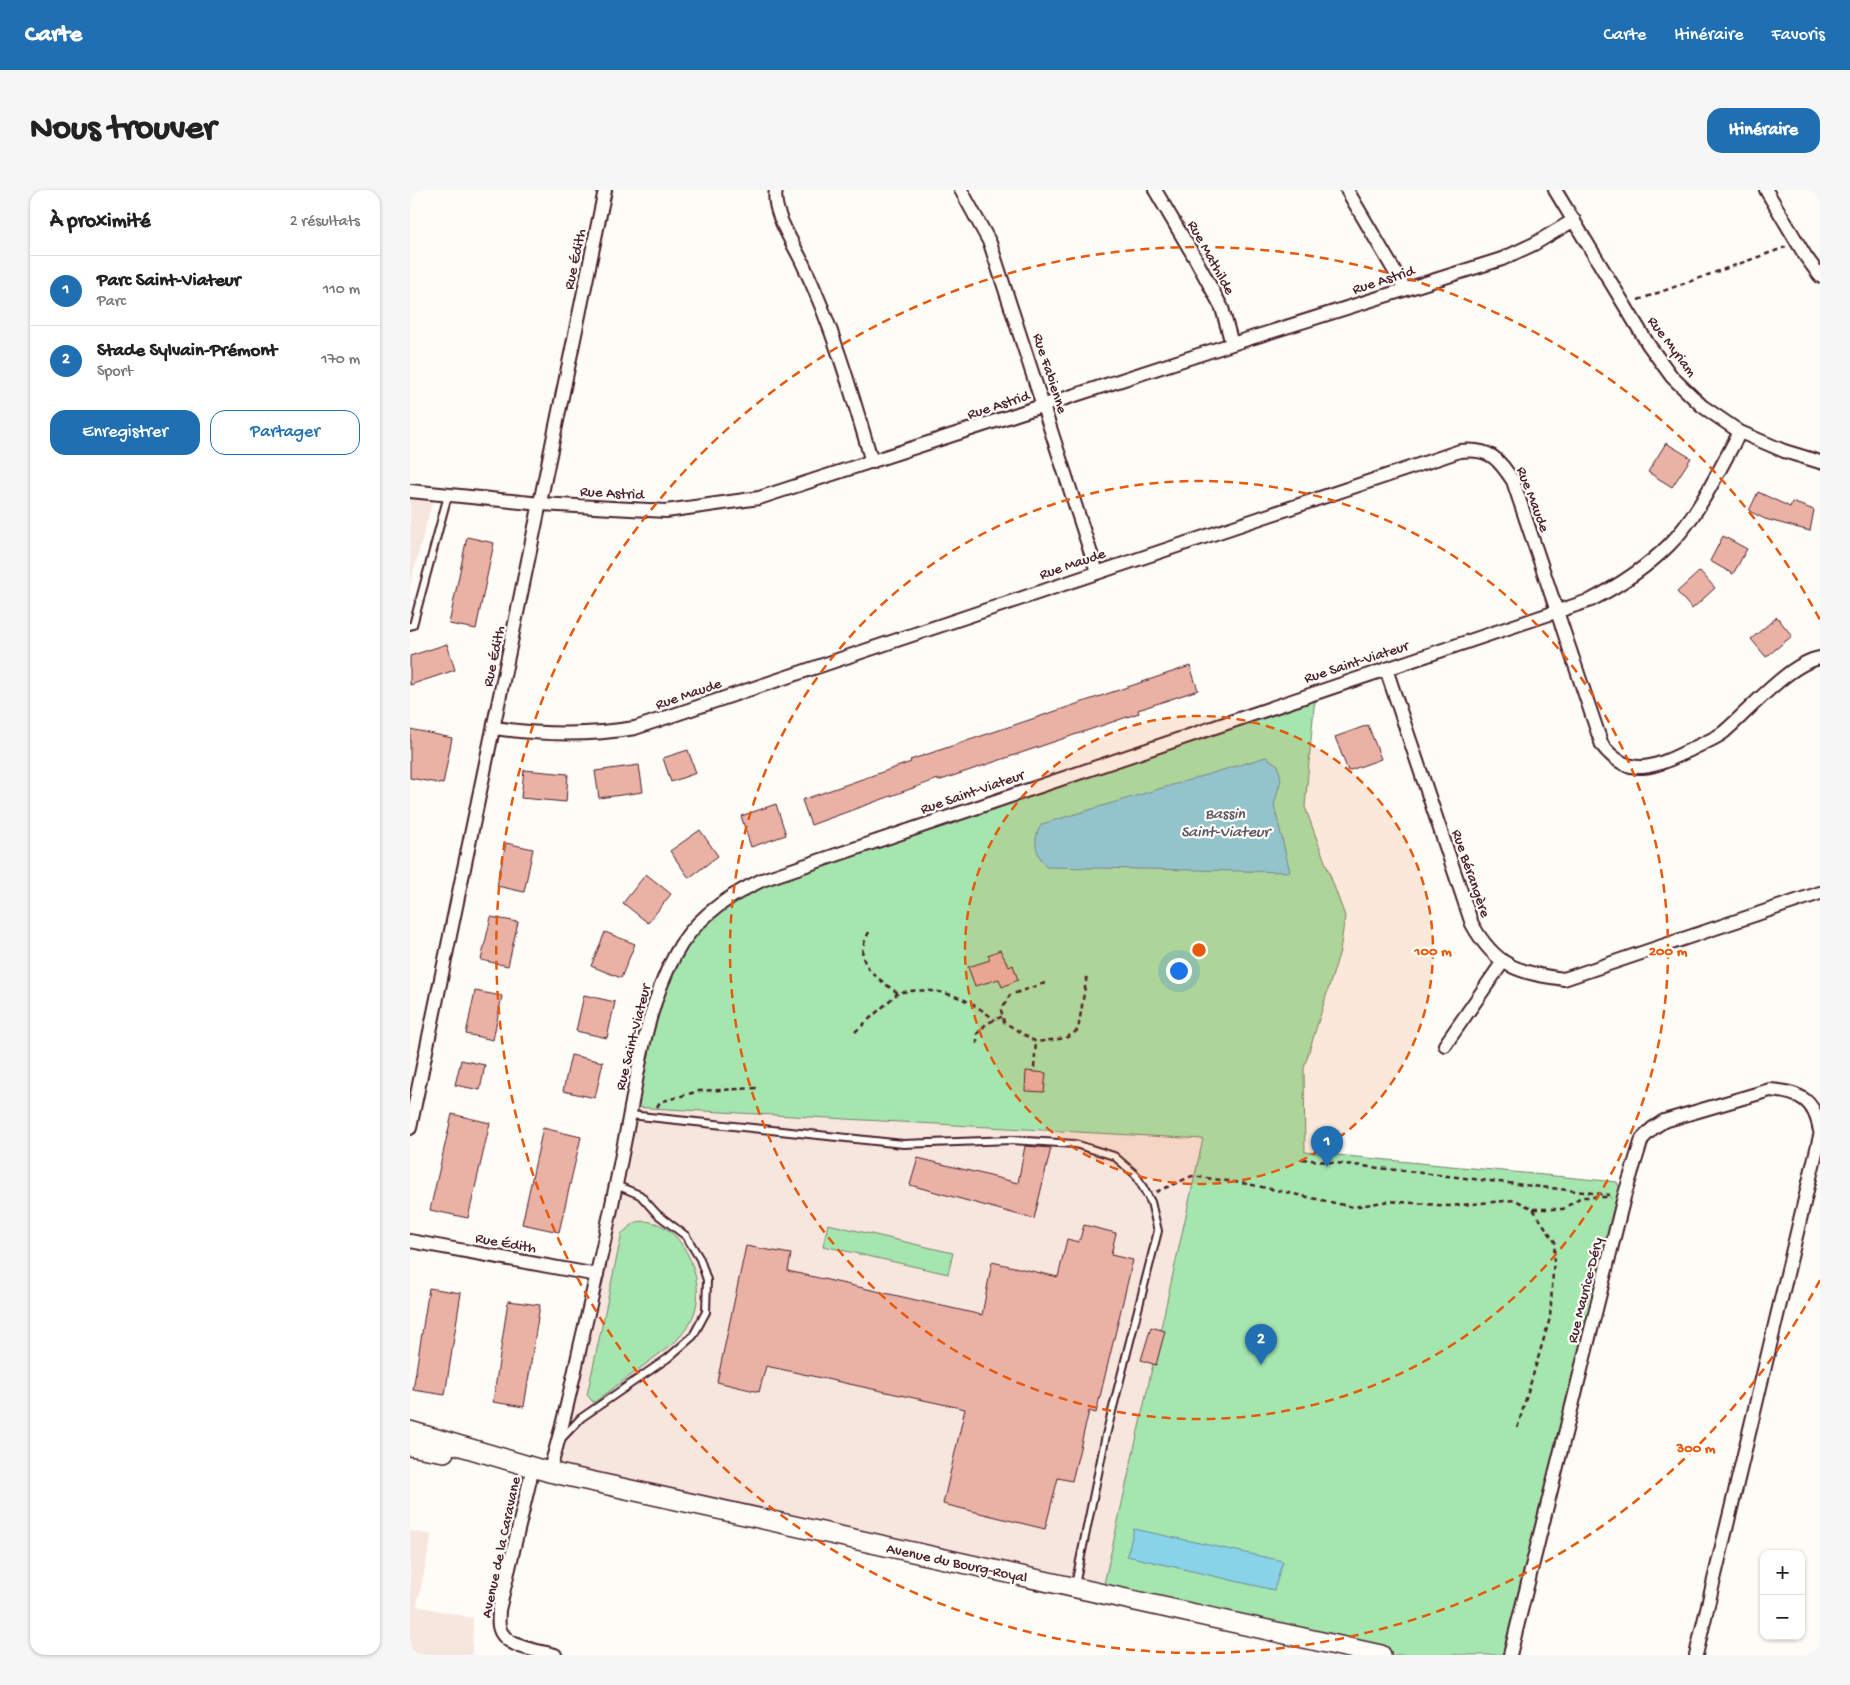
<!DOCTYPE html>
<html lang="fr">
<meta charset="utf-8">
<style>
body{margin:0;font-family:"Gochi Hand",sans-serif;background:#f6f6f6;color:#222}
.controls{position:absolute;right:15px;bottom:15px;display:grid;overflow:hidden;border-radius:10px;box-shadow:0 1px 4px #0004}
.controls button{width:45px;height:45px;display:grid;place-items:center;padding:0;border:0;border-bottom:1px solid #e0e0e0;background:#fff;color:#222;font:25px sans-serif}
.you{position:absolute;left:768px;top:780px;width:18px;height:18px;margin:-12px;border:4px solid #fff;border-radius:50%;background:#1a73e8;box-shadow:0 0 0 8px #1a73e833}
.badge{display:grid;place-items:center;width:32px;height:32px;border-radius:50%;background:#1f6fb2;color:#fff;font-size:16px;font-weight:700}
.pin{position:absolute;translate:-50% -41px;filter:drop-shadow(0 1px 2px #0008)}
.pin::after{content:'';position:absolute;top:26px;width:18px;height:15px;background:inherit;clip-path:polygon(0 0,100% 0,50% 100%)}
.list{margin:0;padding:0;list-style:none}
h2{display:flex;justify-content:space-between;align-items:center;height:65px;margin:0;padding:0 20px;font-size:21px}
h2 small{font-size:16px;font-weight:400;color:#767676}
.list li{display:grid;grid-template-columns:32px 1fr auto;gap:15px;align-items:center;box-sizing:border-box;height:70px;padding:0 20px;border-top:1px solid #e0e0e0}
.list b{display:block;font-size:19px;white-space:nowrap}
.list p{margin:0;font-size:16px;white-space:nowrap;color:#767676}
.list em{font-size:16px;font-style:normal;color:#767676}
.actions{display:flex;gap:10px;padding:15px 20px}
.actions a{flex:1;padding:11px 0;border:1px solid #1f6fb2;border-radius:15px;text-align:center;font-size:18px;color:#1f6fb2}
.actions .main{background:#1f6fb2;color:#fff}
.map{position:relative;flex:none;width:1410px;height:1465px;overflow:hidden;border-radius:15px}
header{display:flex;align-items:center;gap:30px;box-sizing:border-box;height:70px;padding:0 25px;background:#1f6fb2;color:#fff}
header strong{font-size:24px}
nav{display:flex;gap:28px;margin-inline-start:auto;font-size:18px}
.intro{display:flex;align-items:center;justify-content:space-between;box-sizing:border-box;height:120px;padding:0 30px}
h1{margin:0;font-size:35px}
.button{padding:12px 22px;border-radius:15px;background:#1f6fb2;color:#fff;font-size:18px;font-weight:700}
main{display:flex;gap:30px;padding:0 30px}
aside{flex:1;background:#fff;border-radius:15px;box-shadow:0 1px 4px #0004}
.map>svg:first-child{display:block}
.built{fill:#f7e6de}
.green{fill:#a5e5ae;stroke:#78826c}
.water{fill:#88d3e8;stroke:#6f8b9c}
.building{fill:#eab1a5;stroke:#4a1f2b}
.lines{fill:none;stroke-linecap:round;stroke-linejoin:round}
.service-casing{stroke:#4a1f2b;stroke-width:10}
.minor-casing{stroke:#4a1f2b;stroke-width:16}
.secondary-casing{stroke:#4a1f2b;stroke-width:22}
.path{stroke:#4a1f2b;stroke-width:2.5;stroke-dasharray:5 4;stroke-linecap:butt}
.service{stroke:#fdfcf7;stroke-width:6}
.minor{stroke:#fdfcf7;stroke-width:12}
.secondary{stroke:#fdfcf7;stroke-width:19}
.ring{fill:none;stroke:#e8590c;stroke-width:2.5;stroke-dasharray:9 6}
.labels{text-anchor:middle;stroke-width:4.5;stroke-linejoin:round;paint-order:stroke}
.street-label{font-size:15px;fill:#4a1f2b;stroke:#fdfcf7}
.water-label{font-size:16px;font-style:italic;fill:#5d5564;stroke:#fdfcf7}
.centre{fill:#e8590c;stroke:#fdfcf7;stroke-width:2.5}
.ring-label{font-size:15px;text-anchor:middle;font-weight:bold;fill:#e8590c;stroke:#fdfcf7;stroke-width:4.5;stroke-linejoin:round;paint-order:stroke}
</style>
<header>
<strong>Carte</strong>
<nav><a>Carte</a><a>Itinéraire</a><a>Favoris</a></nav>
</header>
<div class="intro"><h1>Nous trouver</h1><a class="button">Itinéraire</a></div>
<main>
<aside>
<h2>À proximité<small>2 résultats</small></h2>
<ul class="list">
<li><span class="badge">1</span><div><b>Parc Saint-Viateur</b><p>Parc</p></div><em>110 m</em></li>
<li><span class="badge">2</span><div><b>Stade Sylvain-Prémont</b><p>Sport</p></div><em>170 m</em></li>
</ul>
<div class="actions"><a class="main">Enregistrer</a><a>Partager</a></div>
</aside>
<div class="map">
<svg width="1410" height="1465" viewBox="0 0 1410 1465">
<rect width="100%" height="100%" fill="#fdfcf7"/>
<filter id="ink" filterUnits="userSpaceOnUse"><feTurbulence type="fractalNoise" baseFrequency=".02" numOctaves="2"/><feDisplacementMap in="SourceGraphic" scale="10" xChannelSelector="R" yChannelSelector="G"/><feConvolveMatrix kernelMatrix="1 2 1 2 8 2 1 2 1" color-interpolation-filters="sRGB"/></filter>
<g filter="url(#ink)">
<path class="built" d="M0,301L25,302L0,395Z
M222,917L794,949L692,1403L139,1282Z
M0,1341L22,1345L7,1416L63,1428L62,1465H0Z"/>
<path class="green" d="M908,501L904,517L895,617L935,726L930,761L894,878L895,962L1207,992L1214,1007L1100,1465H971L692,1403L793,949L222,917L238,839L265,763L319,707Z
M226,1032C268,1024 294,1084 286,1117C283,1131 274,1143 264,1153L185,1212L182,1211L177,1205L212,1043Z
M418,1034L543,1063L538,1084L413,1056Z"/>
<path class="water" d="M856,567L868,575L871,589L864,615L880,682L636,677C626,663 621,650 632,634Z
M724,1339L873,1371L864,1400L717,1366Z"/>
<path class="building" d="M1256,253L1281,268L1262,297L1238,282Z
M1348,302L1380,317L1382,312L1404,320L1400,341L1355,329L1339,321Z
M1313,346L1337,359L1323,384L1300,371Z
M57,347L84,353L66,439L39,434Z
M1290,381L1305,398L1282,419L1267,402Z
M1367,427L1382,446L1356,467L1341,449Z
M37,454L45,480L0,495V466Z
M780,476L788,500L728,520L729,523L528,591V589L401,635L392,610L501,572L500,570Z
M958,535L971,569L938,581L925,547Z
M0,539L42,548L33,594L0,588Z
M278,560L286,583L261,592L253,568Z
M229,575L233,602L189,608L185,581Z
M114,580L158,584L156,612L111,608Z
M366,614L376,645L341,657L331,626Z
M290,640L308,666L279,688L260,661Z
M96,653L123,659L114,702L87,696Z
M236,684L261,704L238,733L213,713Z
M81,727L108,732L98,776L71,770Z
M195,742L225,754L211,788L181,776Z
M590,760L599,777L603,775L608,790L592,797L589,789L565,796L558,777L580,770L578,765Z
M65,801L92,806L83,850L56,844Z
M174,805L205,812L197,848L166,841Z
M161,865L193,872L185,908L153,901Z
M51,870L75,875L70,900L45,895Z
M616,881L636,883L634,902L615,901Z
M42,924L80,933L58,1028L20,1020Z
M133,938L171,947L149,1042L112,1034Z
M615,956L641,958L624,1029L500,995L508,968L608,993Z
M674,1035L706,1043L701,1065L723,1070L686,1223L679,1221L662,1291L648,1288L635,1339L533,1314L555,1219L356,1176L349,1202L307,1192L336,1056L381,1064L378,1081L572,1125L582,1072L648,1087L657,1049L669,1052Z
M19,1098L51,1103L35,1205L3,1200Z
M98,1111L130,1115L114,1217L83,1212Z
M741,1137L755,1141L746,1175L731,1170Z"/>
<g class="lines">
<defs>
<path id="service" d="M0,436L3,435L38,305
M220,925L493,954L601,950L665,954L704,966L726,985L741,1012L748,1041L696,1245L665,1395
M151,1249L171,1228L258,1168L283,1146L296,1122L297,1090L290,1069L276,1046L247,1024L230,1005L206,995"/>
<path id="minor" d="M366,0C361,21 384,54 393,74C423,137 442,204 462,272
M551,0L580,53L687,382
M745,0L785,68L812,118L822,154
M937,0L995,99
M1145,0L1238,154L1262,187L1292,216L1330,242L1374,261L1410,272
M1356,0L1396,67L1410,86
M0,301L131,314L256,321L349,308L822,154L1092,69L1124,54L1164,30
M976,479L1062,734C1085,776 1108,783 1154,789L1410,703
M85,538C133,545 177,546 225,538L1050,261C1080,258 1088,268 1103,291L1192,555C1219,590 1245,577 1280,560C1290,554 1304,550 1314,542C1339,521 1379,473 1410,468
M1035,855L1092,773
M0,938L195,0
M0,1051L187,1085
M123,1277L89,1420C89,1425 88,1431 89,1436C93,1458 127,1460 145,1465
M139,1282C152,1241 161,1199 170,1157C186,1090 201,1022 214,954C227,891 234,822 265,765C283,730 318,706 352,690L1181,410C1210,395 1236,378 1259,355C1290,324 1309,279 1330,242
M1100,1465L1214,1007L1232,949L1243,938L1254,931L1360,900C1390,902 1405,910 1410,941
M1286,1465L1410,946"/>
<path id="secondary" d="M0,1241L139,1282L971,1465
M0,1256L34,1262"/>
</defs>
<use href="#service" class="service-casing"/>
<use href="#minor" class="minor-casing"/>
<use href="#secondary" class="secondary-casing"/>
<path class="path" d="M1228,110L1376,57
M459,742C457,746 454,752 453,757C448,777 474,793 488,803C526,795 556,806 585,830
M635,793L600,805L591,820L594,832L626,852L656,848L668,840L677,785
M445,842L488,803
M567,854V844L576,834L593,826
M624,878L626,852
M247,917L250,912L289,901L348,898
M892,969L1200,1005
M746,1002L782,986L838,994L943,1017L979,1011L1040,1016L1105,1010L1123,1019L1145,1052L1140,1128L1107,1239
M1123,1019H1153L1171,1007H1201"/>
<use href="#service" class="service"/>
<use href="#minor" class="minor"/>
<use href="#secondary" class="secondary"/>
</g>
</g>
<circle cx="789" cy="760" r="234" fill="#e8590c" fill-opacity=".12"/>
<g class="ring">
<circle cx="789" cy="760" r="234"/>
<circle cx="789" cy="760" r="469"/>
<path d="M1410 1090A703 703 0 1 1 1410 430"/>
</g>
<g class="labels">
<g class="street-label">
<text transform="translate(802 67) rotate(61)" y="5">Rue Mathilde</text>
<text transform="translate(164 69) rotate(-78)" y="5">Rue Édith</text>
<text transform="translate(973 89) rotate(-18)" y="5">Rue Astrid</text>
<text transform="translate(1263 156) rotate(53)" y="5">Rue Myriam</text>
<text transform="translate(641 183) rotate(72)" y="5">Rue Fabienne</text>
<text transform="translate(588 214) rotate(-18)" y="5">Rue Astrid</text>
<text transform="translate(202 302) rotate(3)" y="5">Rue Astrid</text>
<text transform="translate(1124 309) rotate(69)" y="5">Rue Maude</text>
<text transform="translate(662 373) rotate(-19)" y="5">Rue Maude</text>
<text transform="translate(83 466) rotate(-78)" y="5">Rue Édith</text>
<text transform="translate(946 471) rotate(-18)" y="5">Rue Saint-Viateur</text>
<text transform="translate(278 503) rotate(-19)" y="5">Rue Maude</text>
<text transform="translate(562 601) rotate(-19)" y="5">Rue Saint-Viateur</text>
<text transform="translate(1062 683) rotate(71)" y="5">Rue Bérangère</text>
<text transform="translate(222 847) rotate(-76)" y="5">Rue Saint-Viateur</text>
<text transform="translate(96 1052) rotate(10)" y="5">Rue Édith</text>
<text transform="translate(1174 1100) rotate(-76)" y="5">Rue Maurice-Déry</text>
<text transform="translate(90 1357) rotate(-78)" y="5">Avenue de la Caravane</text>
<text transform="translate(547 1372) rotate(12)" y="5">Avenue du Bourg-Royal</text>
</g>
<g class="water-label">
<text x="815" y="628">Bassin<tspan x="815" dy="18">Saint-Viateur</tspan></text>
</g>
</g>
<circle cx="789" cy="760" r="8" class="centre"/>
<g class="ring-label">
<text x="1023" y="765">100 m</text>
<text x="1258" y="765">200 m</text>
<text x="1286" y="1262">300 m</text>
</g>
</svg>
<div class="controls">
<button>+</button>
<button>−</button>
</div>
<div class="you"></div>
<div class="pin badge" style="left:917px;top:977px">1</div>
<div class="pin badge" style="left:851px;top:1175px">2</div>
</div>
</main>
